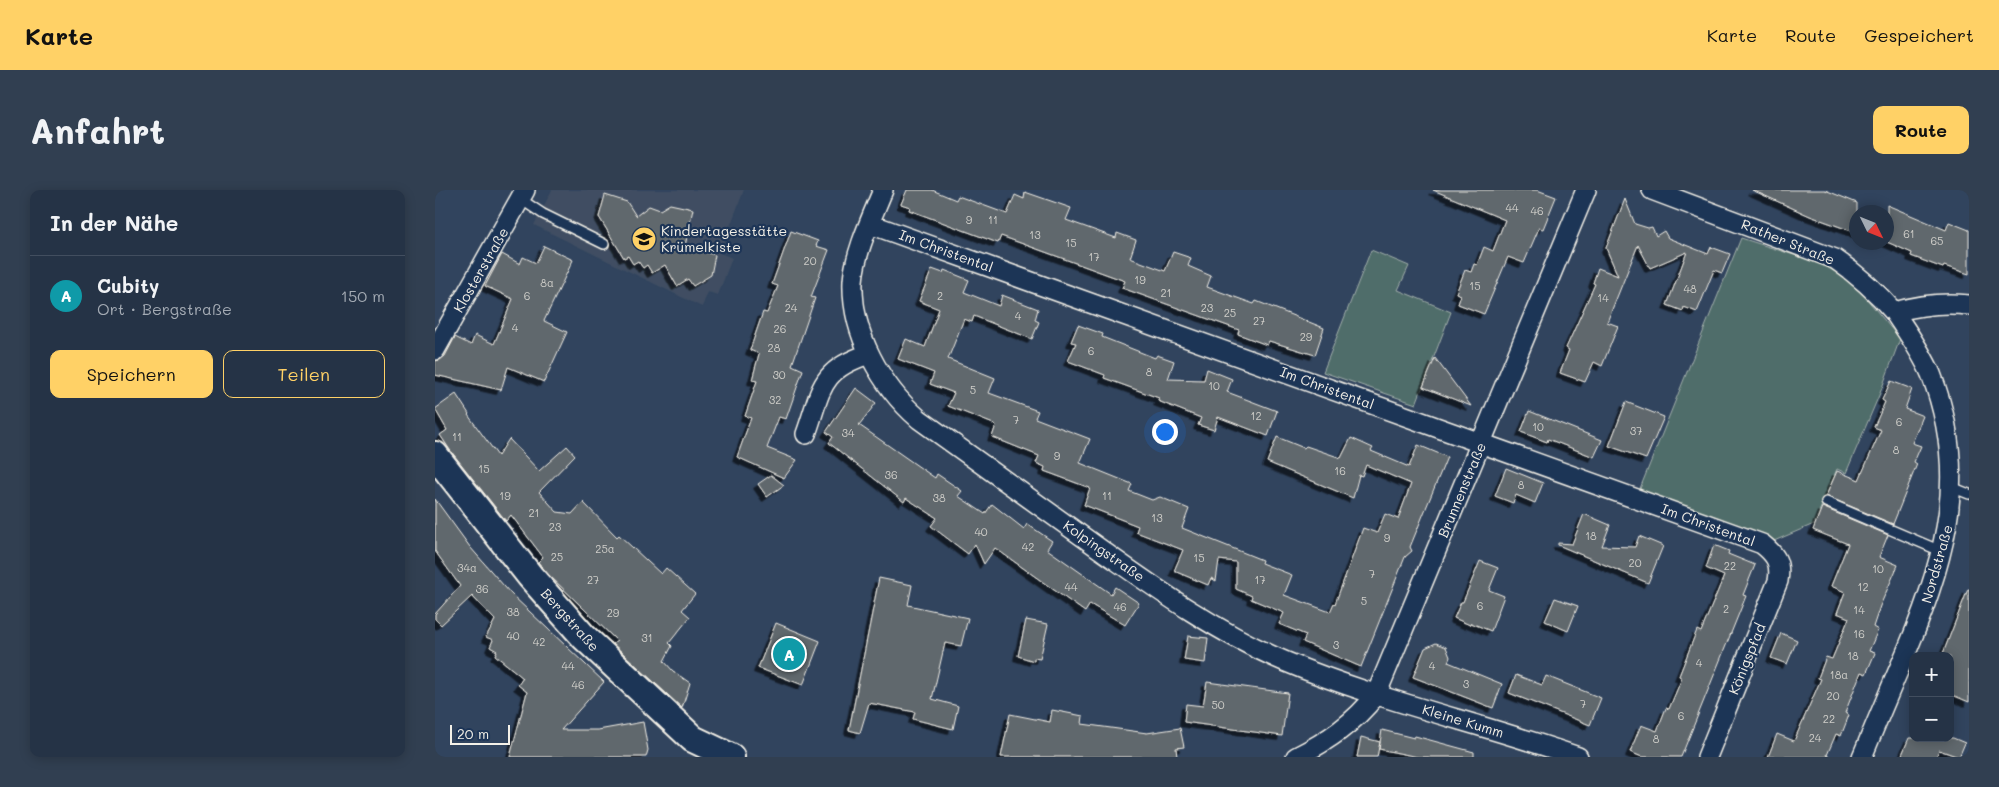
<!DOCTYPE html>
<html lang="de">
<meta charset="utf-8">
<style>
body{margin:0;font-family:Mali,sans-serif;background:#313f51;color:#f1f3f6}
.controls{position:absolute;right:15px;bottom:15px;display:grid;overflow:hidden;border-radius:10px;box-shadow:0 2px 12px #0003}
.controls button{width:45px;height:45px;display:grid;place-items:center;padding:0;border:0;border-bottom:1px solid #424e5f;background:#253346;color:#f1f3f6;font:25px sans-serif}
.compass{position:absolute;left:1414px;top:15px;width:45px;height:45px;border-radius:50%;background:#253346;box-shadow:0 2px 12px #0003;rotate:133deg}
.scale{position:absolute;left:15px;bottom:12px;width:60px;box-sizing:border-box;padding-left:5px;border:2px solid #f4f1e8;border-top:0;font-size:14px;line-height:18px;white-space:nowrap;color:#f4f1e8;-webkit-text-stroke:4px #1d3557;paint-order:stroke}
.you{position:absolute;left:729px;top:241px;width:18px;height:18px;margin:-12px;border:4px solid #fff;border-radius:50%;background:#1a73e8;box-shadow:0 0 0 8px #1a73e833}
.badge{display:grid;place-items:center;width:32px;height:32px;border-radius:50%;background:#ffd166;color:#fff;font-size:16px;font-weight:700}
.pin{position:absolute;translate:-50% -50%;border:2px solid #fff;box-shadow:0 1px 5px #0006}
.list{margin:0;padding:0;list-style:none}
h2{display:flex;justify-content:space-between;align-items:center;height:65px;margin:0;padding:0 20px;font-size:21px}
h2 small{font-size:16px;font-weight:400;color:#a3aab3}
.list li{display:grid;grid-template-columns:32px 1fr auto;gap:15px;align-items:center;box-sizing:border-box;height:80px;padding:0 20px;border-top:1px solid #424e5f}
.list b{display:block;font-size:19px;white-space:nowrap}
.list p{margin:0;font-size:16px;white-space:nowrap;color:#a3aab3}
.list em{font-size:16px;font-style:normal;color:#a3aab3}
.actions{display:flex;gap:10px;padding:15px 20px}
.actions a{flex:1;padding:11px 0;border:1px solid #ffd166;border-radius:10px;text-align:center;font-size:18px;color:#ffd166}
.actions .main{background:#ffd166;color:#111}
.map{position:relative;flex:none;width:1534px;height:567px;overflow:hidden;border-radius:10px}
header{display:flex;align-items:center;gap:30px;box-sizing:border-box;height:70px;padding:0 25px;background:#ffd166;color:#111}
header strong{font-size:24px}
nav{display:flex;gap:28px;margin-inline-start:auto;font-size:18px}
.intro{display:flex;align-items:center;justify-content:space-between;box-sizing:border-box;height:120px;padding:0 30px}
h1{margin:0;font-size:35px}
.button{padding:12px 22px;border-radius:10px;background:#ffd166;color:#111;font-size:18px;font-weight:700}
main{display:flex;gap:30px;padding:0 30px}
aside{flex:1;background:#253346;border-radius:10px;box-shadow:0 2px 12px #0003}
.map>svg:first-child{display:block}
.built{fill:#3f4e62}
.green{fill:#506d6b;stroke:#a2afaa}
.building{fill:#61676d;stroke:#f4f1e8;filter:url(#shadow)}
.lines{fill:none;stroke-linecap:round;stroke-linejoin:round}
.lane-casing{stroke:#f4f1e8;stroke-width:12}
.street-casing{stroke:#f4f1e8;stroke-width:22}
.secondary-casing{stroke:#f4f1e8;stroke-width:30}
.lane{stroke:#1d3557;stroke-width:9}
.street{stroke:#1d3557;stroke-width:19}
.secondary{stroke:#1d3557;stroke-width:26}
.labels{text-anchor:middle;stroke-width:4.5;stroke-linejoin:round;paint-order:stroke}
.number-label{font-size:11px;fill:#cfcec9}
.poi-label{font-size:14px;fill:#f4f1e8;stroke:#1d3557;text-anchor:start}
.street-label{font-size:14px;fill:#f4f1e8;stroke:#1d3557}
</style>
<header>
<strong>Karte</strong>
<nav><a>Karte</a><a>Route</a><a>Gespeichert</a></nav>
</header>
<div class="intro"><h1>Anfahrt</h1><a class="button">Route</a></div>
<main>
<aside>
<h2>In der Nähe<small></small></h2>
<ul class="list">
<li><span class="badge" style="background:#0f9aa8">A</span><div><b>Cubity</b><p>Ort · Bergstraße</p></div><em>150 m</em></li>
</ul>
<div class="actions"><a class="main">Speichern</a><a>Teilen</a></div>
</aside>
<div class="map">
<svg width="1534" height="567" viewBox="0 0 1534 567">
<defs>
<filter id="shadow"><feDropShadow dx="-4.5" dy="4.5" stdDeviation="0" flood-color="#0009"/></filter>
</defs>
<rect width="100%" height="100%" fill="#31445e"/>
<filter id="ink" filterUnits="userSpaceOnUse"><feTurbulence type="fractalNoise" baseFrequency=".02" numOctaves="2"/><feDisplacementMap in="SourceGraphic" scale="10" xChannelSelector="R" yChannelSelector="G"/><feConvolveMatrix kernelMatrix="1 2 1 2 8 2 1 2 1" color-interpolation-filters="sRGB"/></filter>
<g filter="url(#ink)">
<path class="built" d="M117,0H309L285,63L297,68L283,105L273,102L267,117L99,35Z"/>
<path class="green" d="M1306,48L1384,73L1416,90L1465,149L1445,203L1411,283L1402,279L1379,334L1339,351L1204,301Z
M936,60L974,76L963,100L1016,122L981,214L888,182Z"/>
<path class="building" d="M472,0H497L521,10L523,6L572,24L580,5L589,9L590,2L636,18L631,30L681,48L682,43L701,50L695,68L730,81L738,62L756,68L753,76L776,86L772,97L819,114L821,111L889,138L880,165L834,151L832,155L803,144L804,140L687,98L690,91L602,59L566,46L563,53L474,20L475,17L466,14Z
M998,0H1102L1121,7L1108,39L1104,38L1089,73L1073,67L1049,124L1023,114L1026,105L1021,103L1030,80L1036,82L1039,74L1042,75L1049,57L1058,61L1070,30Z
M1317,0H1390L1422,13V43L1375,26Z
M170,5L192,12L201,26L214,16L225,20L235,14L258,19L250,56L280,65L276,85L258,96L253,89L242,96L230,75L217,83L212,75L208,78L203,71L198,74L193,66L189,68L164,27Z
M1190,9L1200,34L1213,38L1217,37L1221,46L1229,41L1233,48L1273,64L1276,57L1295,64L1287,83L1279,80L1262,122L1249,117L1248,121L1232,115L1252,62L1215,78L1203,55L1172,132L1183,136L1167,176L1159,172L1150,192L1125,183L1134,160L1131,158L1160,94L1158,93L1163,78L1183,86L1171,58Z
M1452,15L1511,40L1514,32L1534,40V84L1509,76L1508,78L1476,66L1477,63L1452,52Z
M356,41L383,51L381,56L394,60L376,107L380,108L357,175L368,180L351,229L344,227L332,258L362,270L349,288L302,267L316,228L310,226L322,191L317,190L324,164L315,160L328,122L332,123L343,96L337,94Z
M109,56L138,70L109,131L132,142L109,192L73,177L66,200L0,185V171L5,170L10,166L20,147L36,155L40,145L59,154L78,109L50,96L67,64L85,74L88,67L101,73Z
M497,79L508,83L509,80L534,90L529,102L564,116L567,105L603,119L600,130L604,132L597,149L539,126L537,132L529,129L513,169L560,188L554,203L603,221L600,228L655,249L645,273L697,294L694,301L717,310L725,307L754,319L747,338L827,370L826,373L857,385L849,405L895,422L899,413L900,414L928,338L942,343L950,324L963,329L976,294L931,275L927,286L924,285L918,308L832,272L842,247L869,258L871,256L906,268L916,248L938,258L936,261L974,277L983,255L1012,267L975,357L977,361L970,367L926,477L868,452L871,445L844,434L849,423L816,409L817,406L801,399V372L784,370L781,391L776,388L773,395L739,381L748,360L701,342L703,336L649,315L655,298L609,281L610,277L601,273L604,266L557,247L561,235L513,216L519,203L495,194L499,183L463,169L471,149L490,157L504,119L484,111Z
M643,135L668,144L667,147L720,168L722,165L739,171L733,189L769,190L772,179L797,189L792,202L842,221L833,246L783,227L779,240L763,235L766,228L723,211L724,208L669,188L670,185L633,171L641,153L636,152Z
M1000,168L1036,216L988,197Z
M1456,191L1477,199L1470,219L1488,226L1477,253L1486,256L1479,272L1482,274L1458,334L1391,306L1402,281L1424,290L1446,240L1439,237L1450,212L1447,210Z
M421,198L441,213L424,235L500,288L502,284L527,301L523,306L550,324L557,314L589,339L592,334L617,351L612,359L676,404L680,397L704,413L690,435L655,414L650,422L560,358L549,374L540,354L533,364L496,336L502,328L471,308L469,312L394,253L398,247L391,242Z
M21,204L34,224L33,225L63,266L74,249L104,281L132,256L140,265L104,302L122,322L137,324L148,312L182,347L184,345L226,384L231,378L260,404L247,420L255,427L234,453L237,456L229,471L238,481L255,493L247,518L178,454L182,451L114,385L103,372L108,367L76,325L71,331L15,260L5,245L12,240L0,219Z
M1191,212L1229,227L1211,269L1174,256Z
M1094,221L1167,250L1159,267L1113,249L1112,252L1086,242Z
M1071,278L1108,293L1100,313L1081,305L1078,313L1060,306Z
M336,285L349,295L332,307L323,294Z
M0,309L35,357L76,404L169,492L126,540H163L208,532L213,560L211,567H75L92,502L83,495L88,488L60,465L62,461L55,457L58,450L51,447L60,430L37,406L6,435L0,429V424L25,396L0,361Z
M1387,317L1453,345L1444,367L1463,375L1445,416L1438,437L1443,440L1434,461L1440,463L1431,484L1426,482L1410,523L1414,525L1406,546L1401,544L1392,565L1396,567H1333L1342,544L1359,551L1386,489L1383,488L1391,467L1397,469L1414,428L1402,423L1410,402L1396,396L1413,354L1378,340Z
M1149,324L1175,335L1167,356L1200,357L1204,346L1228,356L1213,393L1123,355V353L1137,354Z
M1279,355L1294,361L1293,364L1320,375L1308,405L1311,406L1246,567H1207L1195,562L1206,535L1222,541L1231,518L1234,519L1247,488L1244,486L1262,440L1266,442L1289,386L1271,378Z
M1045,371L1063,378L1054,400L1069,406L1056,441L1036,433L1035,435L1019,428L1026,412H1028Z
M444,388L477,395L473,415L533,428L526,456L510,453L497,509L523,516L518,539L478,529L480,522L434,513L425,543L414,540Z
M1533,399H1534V512L1515,504V466H1507Z
M1120,408L1143,416L1133,441L1110,431Z
M591,430L613,434L605,469L599,468V471L583,466Z
M341,433L385,451L368,495L323,478Z
M1346,443L1362,450L1352,474L1336,468Z
M753,446L773,448L770,473L749,470Z
M1001,453L1011,457L1015,467L1013,472L1067,494L1058,518L978,487L990,458Z
M1081,485L1107,495L1111,486L1166,508L1155,535L1074,503Z
M772,492L853,503L847,546L749,532L751,514L768,516Z
M617,520L648,526L647,534L712,543L745,538L749,557L741,558L742,567H566L575,524L615,532Z
M947,540L979,548L980,546L1039,562V567H983L944,559Z
M926,547L945,552L942,567H922Z
M1474,548H1518L1530,553L1524,567L1504,560L1501,567H1466Z"/>
<g class="lines">
<defs>
<path id="lane" d="M84,8L108,24L169,54
M1519,298L1534,304
M1391,312L1508,362"/>
<path id="street" d="M448,0C437,27 420,62 418,91C416,143 446,196 484,229C544,272 605,316 665,359C723,400 783,443 849,471C944,511 1046,533 1143,567
M1217,0L1400,69C1423,85 1441,101 1459,122C1484,115 1507,112 1534,115
M435,34L1327,354C1341,365 1346,373 1343,391L1272,567
M0,160L90,0
M371,244C387,199 384,180 434,164
M861,567C893,551 919,533 941,505L1151,0
M1427,567C1442,531 1457,495 1473,458C1512,365 1534,282 1496,184C1486,161 1472,142 1459,122"/>
<path id="secondary" d="M0,265L95,386L149,447L258,549L296,567"/>
</defs>
<use href="#lane" class="lane-casing"/>
<use href="#street" class="street-casing"/>
<use href="#secondary" class="secondary-casing"/>
<use href="#lane" class="lane"/>
<use href="#street" class="street"/>
<use href="#secondary" class="secondary"/>
</g>
</g>
<defs>
<symbol id="school-disc" viewBox="-11 -11 22 22"><circle r="9.5" fill="#ffd166" stroke="#1d3557"/><path d="M0-5L7-2L0 1L-7-2ZM-4 1L0 2.5L4 1V4Q0 6-4 4Z" fill="#111"/></symbol>
</defs>
<g fill-rule="evenodd">
<use href="#school-disc" x="195" y="35" width="28" height="28"/>
</g>
<g class="labels">
<g class="number-label">
<text x="1077" y="22">44</text>
<text x="1102" y="25">46</text>
<text x="534" y="34">9</text>
<text x="558" y="34">11</text>
<text x="1474" y="48">61</text>
<text x="600" y="49">13</text>
<text x="1502" y="55">65</text>
<text x="636" y="57">15</text>
<text x="659" y="71">17</text>
<text x="375" y="75">20</text>
<text x="705" y="94">19</text>
<text x="112" y="97">8a</text>
<text x="1040" y="100">15</text>
<text x="1255" y="103">48</text>
<text x="731" y="107">21</text>
<text x="92" y="110">6</text>
<text x="505" y="110">2</text>
<text x="1168" y="112">14</text>
<text x="356" y="122">24</text>
<text x="772" y="122">23</text>
<text x="795" y="127">25</text>
<text x="583" y="130">4</text>
<text x="824" y="135">27</text>
<text x="80" y="142">4</text>
<text x="345" y="143">26</text>
<text x="871" y="151">29</text>
<text x="339" y="162">28</text>
<text x="656" y="165">6</text>
<text x="714" y="186">8</text>
<text x="344" y="189">30</text>
<text x="779" y="200">10</text>
<text x="538" y="204">5</text>
<text x="340" y="214">32</text>
<text x="821" y="230">12</text>
<text x="581" y="234">7</text>
<text x="1464" y="236">6</text>
<text x="1103" y="241">10</text>
<text x="1201" y="245">37</text>
<text x="413" y="247">34</text>
<text x="22" y="251">11</text>
<text x="1461" y="264">8</text>
<text x="622" y="270">9</text>
<text x="49" y="283">15</text>
<text x="905" y="285">16</text>
<text x="456" y="289">36</text>
<text x="1086" y="299">8</text>
<text x="70" y="310">19</text>
<text x="672" y="310">11</text>
<text x="504" y="312">38</text>
<text x="99" y="327">21</text>
<text x="722" y="332">13</text>
<text x="120" y="341">23</text>
<text x="546" y="346">40</text>
<text x="1156" y="350">18</text>
<text x="952" y="352">9</text>
<text x="593" y="361">42</text>
<text x="170" y="363">25a</text>
<text x="122" y="371">25</text>
<text x="764" y="372">15</text>
<text x="1200" y="377">20</text>
<text x="1295" y="380">22</text>
<text x="32" y="382">34a</text>
<text x="1443" y="383">10</text>
<text x="937" y="388">7</text>
<text x="158" y="394">27</text>
<text x="825" y="394">17</text>
<text x="636" y="401">44</text>
<text x="1428" y="401">12</text>
<text x="47" y="403">36</text>
<text x="929" y="415">5</text>
<text x="1045" y="420">6</text>
<text x="685" y="421">46</text>
<text x="1291" y="423">2</text>
<text x="1424" y="424">14</text>
<text x="78" y="426">38</text>
<text x="178" y="427">29</text>
<text x="1424" y="448">16</text>
<text x="78" y="450">40</text>
<text x="212" y="452">31</text>
<text x="104" y="456">42</text>
<text x="901" y="459">3</text>
<text x="1418" y="470">18</text>
<text x="1264" y="477">4</text>
<text x="133" y="480">44</text>
<text x="997" y="480">4</text>
<text x="1404" y="489">18a</text>
<text x="1031" y="498">3</text>
<text x="143" y="499">46</text>
<text x="1398" y="510">20</text>
<text x="1148" y="518">7</text>
<text x="783" y="519">50</text>
<text x="1246" y="530">6</text>
<text x="1394" y="533">22</text>
<text x="1380" y="552">24</text>
<text x="1221" y="553">8</text>
</g>
<g class="poi-label">
<text x="226" y="46">Kindertagesstätte<tspan x="226" dy="16">Krümelkiste</tspan></text>
</g>
<g class="street-label">
<text transform="translate(1353 52) rotate(22)" y="5">Rather Straße</text>
<text transform="translate(511 61) rotate(20)" y="5">Im Christental</text>
<text transform="translate(46 80) rotate(-60)" y="5">Klosterstraße</text>
<text transform="translate(892 198) rotate(20)" y="5">Im Christental</text>
<text transform="translate(1027 300) rotate(-67)" y="5">Brunnenstraße</text>
<text transform="translate(1273 335) rotate(20)" y="5">Im Christental</text>
<text transform="translate(669 361) rotate(35)" y="5">Kolpingstraße</text>
<text transform="translate(1502 374) rotate(-74)" y="5">Nordstraße</text>
<text transform="translate(135 430) rotate(48)" y="5">Bergstraße</text>
<text transform="translate(1312 469) rotate(-68)" y="5">Königspfad</text>
<text transform="translate(1028 531) rotate(17)" y="5">Kleine Kumm</text>
</g>
</g>
</svg>
<div class="controls">
<button>+</button>
<button>−</button>
</div>
<svg class="compass" viewBox="-18 -18 36 36"><path d="M0-13l5 13h-10z" fill="#e53935"/><path d="M0 13l5-13h-10z" fill="#a3aab3"/></svg>
<div class="scale">20 m</div>
<div class="you"></div>
<div class="pin badge" style="left:354px;top:464px;background:#0f9aa8">A</div>
</div>
</main>
